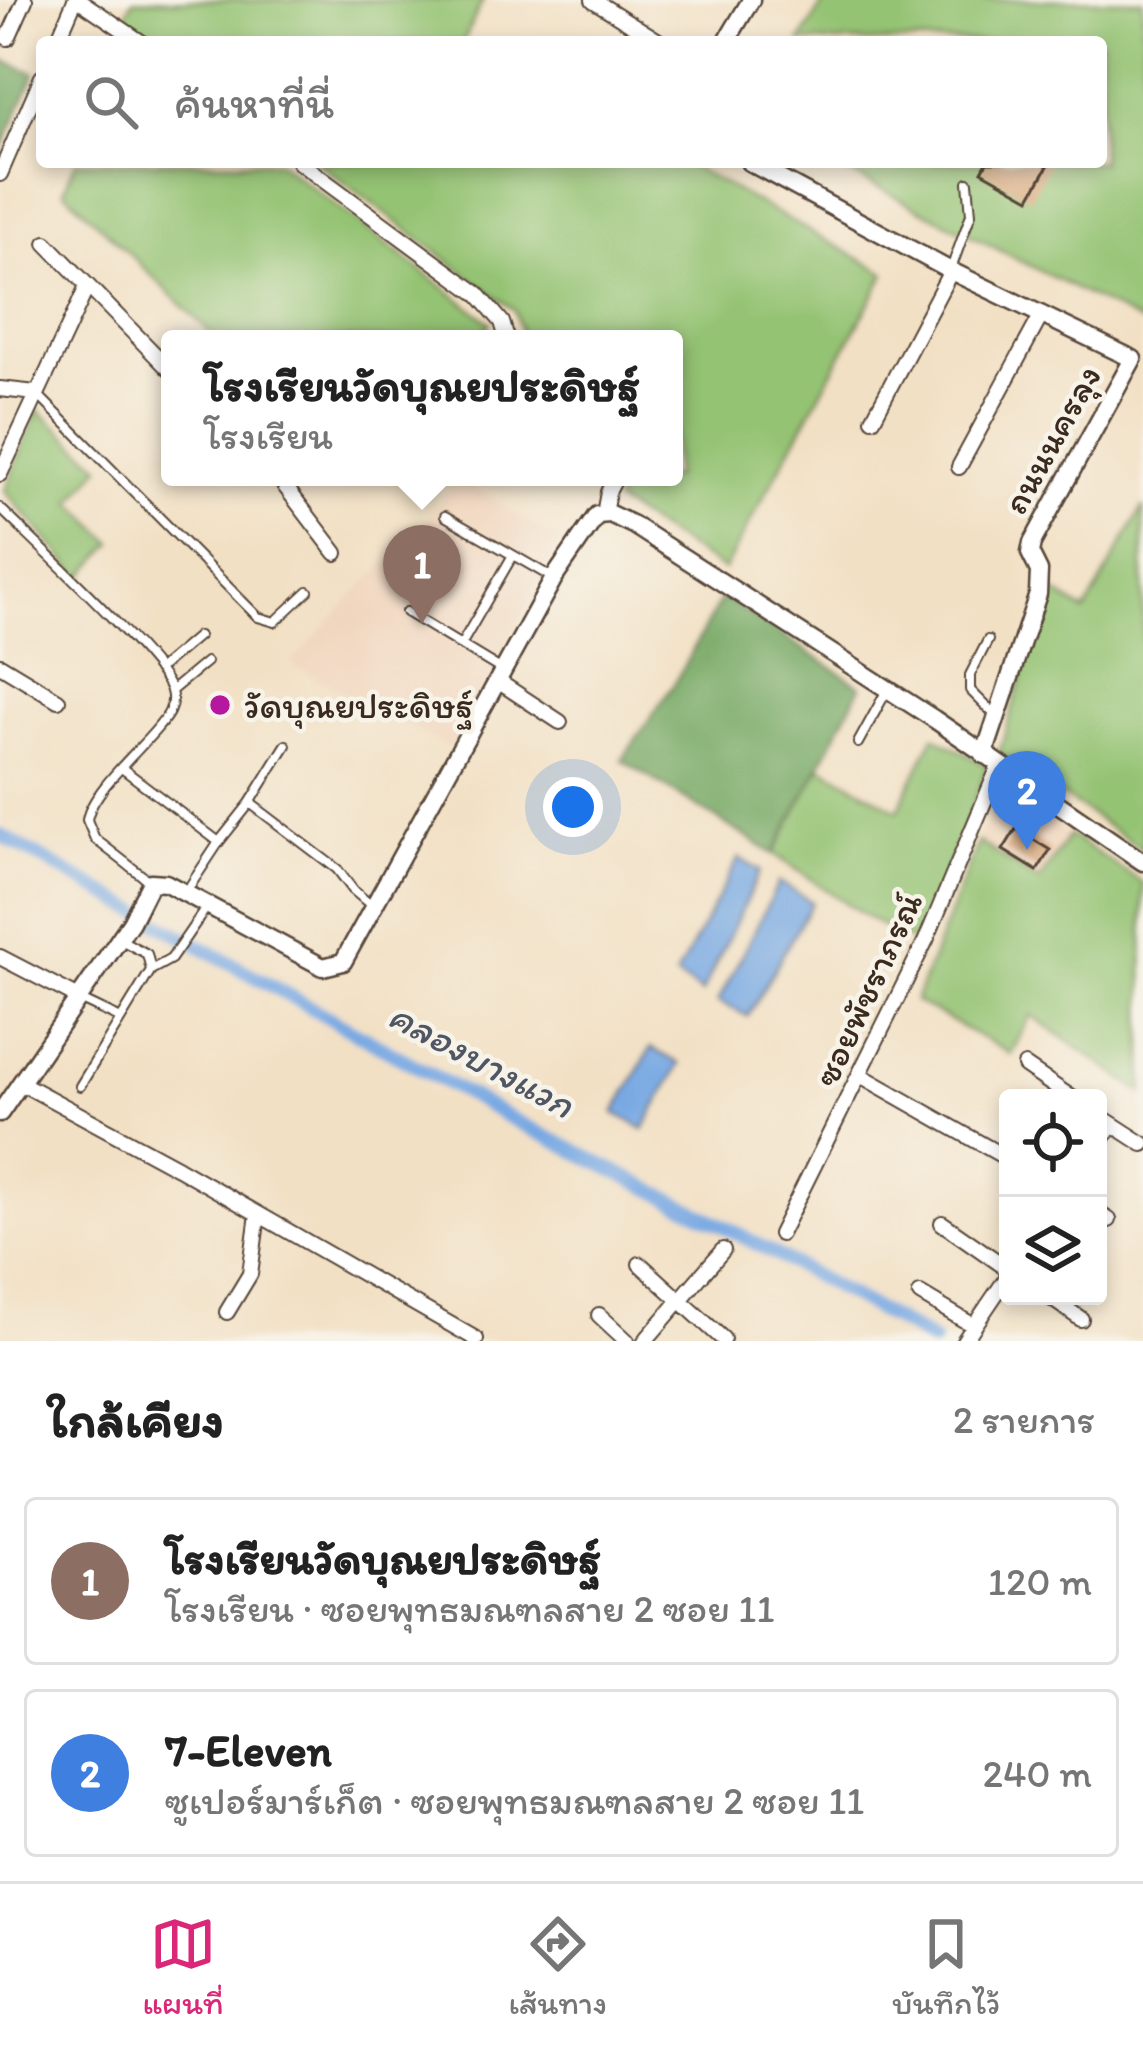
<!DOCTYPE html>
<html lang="th">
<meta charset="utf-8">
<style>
body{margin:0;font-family:Itim,"Playpen Sans Thai",sans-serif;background:#f2f2f2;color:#222}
.controls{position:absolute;right:36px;bottom:36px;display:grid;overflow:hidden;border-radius:12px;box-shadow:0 6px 18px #0003}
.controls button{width:108px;height:108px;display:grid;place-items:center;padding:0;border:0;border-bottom:3px solid #e0e0e0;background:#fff;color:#222;font:60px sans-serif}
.you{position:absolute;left:573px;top:807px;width:42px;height:42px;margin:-30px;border:9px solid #fff;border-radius:50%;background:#1a73e8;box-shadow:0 0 0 18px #1a73e833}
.badge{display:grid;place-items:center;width:78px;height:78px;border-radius:50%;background:#db2777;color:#fff;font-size:39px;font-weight:700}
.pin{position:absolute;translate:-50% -99px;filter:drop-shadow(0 3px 6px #0008)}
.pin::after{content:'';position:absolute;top:63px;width:42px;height:36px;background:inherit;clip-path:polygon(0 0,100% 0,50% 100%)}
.popup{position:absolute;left:161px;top:330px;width:522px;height:156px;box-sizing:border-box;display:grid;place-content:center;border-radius:12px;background:#fff;filter:drop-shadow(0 3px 9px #0005);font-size:39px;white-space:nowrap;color:#767676}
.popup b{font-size:45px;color:#222}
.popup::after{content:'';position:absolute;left:50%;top:100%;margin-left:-24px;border:24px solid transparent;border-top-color:#fff}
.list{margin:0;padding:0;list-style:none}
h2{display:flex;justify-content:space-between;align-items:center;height:156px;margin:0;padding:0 48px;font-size:51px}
h2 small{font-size:39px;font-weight:400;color:#767676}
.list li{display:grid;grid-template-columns:78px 1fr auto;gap:36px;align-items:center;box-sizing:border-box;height:168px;margin:0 24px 24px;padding:0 24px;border:3px solid #e0e0e0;border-radius:12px}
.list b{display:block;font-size:45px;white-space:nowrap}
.list p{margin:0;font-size:39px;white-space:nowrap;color:#767676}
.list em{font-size:39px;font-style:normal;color:#767676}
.icon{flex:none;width:66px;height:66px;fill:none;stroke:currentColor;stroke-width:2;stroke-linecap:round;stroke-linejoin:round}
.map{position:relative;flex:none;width:1143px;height:1341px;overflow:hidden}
.search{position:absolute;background:#fff;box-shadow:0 6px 18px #0003;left:36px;right:36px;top:36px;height:132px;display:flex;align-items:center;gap:30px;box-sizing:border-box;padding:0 42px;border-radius:12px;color:#767676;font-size:45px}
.sheet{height:540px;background:#fff}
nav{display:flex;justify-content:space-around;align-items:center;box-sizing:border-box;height:168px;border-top:3px solid #e0e0e0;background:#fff;font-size:33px;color:#767676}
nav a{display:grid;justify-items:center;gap:6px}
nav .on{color:#db2777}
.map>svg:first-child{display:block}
.built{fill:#f1d5bd}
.green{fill:#94c373;stroke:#687648;stroke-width:3}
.forest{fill:#77a965;stroke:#596a42;stroke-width:3}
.water{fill:#78a9e3;stroke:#5a6a80;stroke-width:3}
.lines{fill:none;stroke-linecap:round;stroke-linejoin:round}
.canal{stroke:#78a9e3;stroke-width:14}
.building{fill:#d59a67}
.service-casing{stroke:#564537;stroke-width:12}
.minor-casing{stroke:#564537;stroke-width:18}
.tertiary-casing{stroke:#564537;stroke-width:21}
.service{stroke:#fff;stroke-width:8}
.minor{stroke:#fff;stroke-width:14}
.tertiary{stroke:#fff;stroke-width:16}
.poi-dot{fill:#b5179e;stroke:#f7f3e8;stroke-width:4.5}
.labels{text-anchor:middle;stroke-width:9;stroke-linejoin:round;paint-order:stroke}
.street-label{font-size:36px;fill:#3b2a1e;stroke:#f7f3e8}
.poi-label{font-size:36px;fill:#3b2a1e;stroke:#f7f3e8;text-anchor:start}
.water-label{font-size:39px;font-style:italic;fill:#505663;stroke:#f7f3e8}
</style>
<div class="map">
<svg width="1143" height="1341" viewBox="0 0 1143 1341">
<rect width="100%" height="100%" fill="#f7f3e8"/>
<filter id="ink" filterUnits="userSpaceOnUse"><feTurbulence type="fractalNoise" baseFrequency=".00833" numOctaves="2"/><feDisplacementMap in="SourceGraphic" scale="24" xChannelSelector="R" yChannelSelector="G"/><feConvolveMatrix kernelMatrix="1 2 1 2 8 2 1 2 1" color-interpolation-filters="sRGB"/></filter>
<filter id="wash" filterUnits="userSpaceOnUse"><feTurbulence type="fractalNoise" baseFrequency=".004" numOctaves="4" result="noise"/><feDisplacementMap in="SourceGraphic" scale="48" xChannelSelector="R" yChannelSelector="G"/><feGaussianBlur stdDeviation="2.7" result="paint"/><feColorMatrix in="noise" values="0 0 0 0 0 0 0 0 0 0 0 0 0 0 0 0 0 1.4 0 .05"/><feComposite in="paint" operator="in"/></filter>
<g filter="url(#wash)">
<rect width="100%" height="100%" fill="#f2e0c4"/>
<path class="built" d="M458,477L561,542L451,748L291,664L364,584L414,539Z
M999,789L1069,835L1039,882L978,842Z"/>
<path class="green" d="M133,0H483L463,42H159L124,16Z
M825,0H1143V324L829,162H1101V42H800Z
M76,162H278L491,323L477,339H217L64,190Z
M317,162H683L886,273L724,570L615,502L630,477H674V339H523L514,310Z
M38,410L101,466L72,502L113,543L81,578L5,491Z
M1143,507V850L999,753L1049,588L1085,612Z
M934,736L988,766L918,944L873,921L774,854L820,766L898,810Z
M1069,835L1143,883V1093L1031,1015L1011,1054L915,1001L978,842L1039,881Z"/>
<path class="forest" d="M0,59L35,73L0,153Z
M722,597L861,686L774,854L622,760L674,684Z"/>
<path class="water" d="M739,858L760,871L702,993L676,976Z
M779,882L812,902L748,1016L718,1002Z
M651,1048L680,1064L644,1129L615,1113Z"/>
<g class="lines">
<path class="canal" d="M0,835L506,1116L720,1224L933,1341"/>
</g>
<g id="blocks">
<path class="building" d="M987,162H1041L1048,166L1030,198L982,171Z
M1016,829L1050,850L1037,871L1003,850Z"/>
</g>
</g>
<g filter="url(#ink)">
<use href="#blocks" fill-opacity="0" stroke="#564537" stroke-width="3"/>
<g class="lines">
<defs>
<path id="service" d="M951,269L971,214L968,182
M38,395L258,617L275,622L308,591
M0,508C30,538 164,662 171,691C176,709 164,720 154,732C135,754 91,793 87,820L95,839L149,881
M445,516L553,578
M406,612L502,670
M988,640L970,675V690L994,714
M461,645L513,555
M158,670L198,636
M171,691L206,662
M858,743L886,692
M123,769L219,842L250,803L337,869L353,890L373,907
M250,803L286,745
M186,892L219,842
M151,970L171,959L206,908
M79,999L121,1019
M80,1086L151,970L147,954L121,940"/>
<path id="minor" d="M79,0L141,42
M593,0L660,42
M8,38L25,0
M57,42L75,0
M299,162L478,294L502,322L507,339
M0,174L42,77
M46,243L170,370
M0,389L36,393
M873,419L951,271
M959,467L1042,314
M0,474L87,287
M278,477L336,553
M604,514L608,492L616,477
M0,665L58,700
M499,682L560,722
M0,957L79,998
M1025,1066L1072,1098
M860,1075L1008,1159
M21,1083L178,1168L476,1339
M1098,1115L1143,1144
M1098,1145L1112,1125
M1098,1213L1109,1220
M942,1223L1008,1269
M780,1234L926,940L999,766
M640,1264L723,1339
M920,1294L974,1326
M1048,1296L1081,1319
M227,1312L250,1274L258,1214
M599,1315L627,1341
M645,1341L723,1250
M964,1341L1008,1276"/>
<path id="tertiary" d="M726,42L751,0
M749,162L951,271L1133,359L1032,543L1030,553L1039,571L1038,594L984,755
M0,1113L131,922L151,882L166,883L323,967L343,962L554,578L597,515L610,514L633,525L934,719L1143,862"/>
</defs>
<use href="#service" class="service-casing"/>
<use href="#minor" class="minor-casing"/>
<use href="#tertiary" class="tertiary-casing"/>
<use href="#service" class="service"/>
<use href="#minor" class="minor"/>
<use href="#tertiary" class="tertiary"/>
</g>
</g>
<circle class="poi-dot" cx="220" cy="705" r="12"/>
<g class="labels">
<g class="street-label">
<text transform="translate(1051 439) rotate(-61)" y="13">ถนนนครลุง</text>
<text transform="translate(867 989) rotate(-65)" y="13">ซอยพัชราภรณ์</text>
</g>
<g class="poi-label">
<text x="244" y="718">วัดบุณยประดิษฐ์</text>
</g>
<g class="water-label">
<text transform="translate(482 1059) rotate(28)" y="14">คลองบางแวก</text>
</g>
</g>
</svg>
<div class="controls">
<button><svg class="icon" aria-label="locate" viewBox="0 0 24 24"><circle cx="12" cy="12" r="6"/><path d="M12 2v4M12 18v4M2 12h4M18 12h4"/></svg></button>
<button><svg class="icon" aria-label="layers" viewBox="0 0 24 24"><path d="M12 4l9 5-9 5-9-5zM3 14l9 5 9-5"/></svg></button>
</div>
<div class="you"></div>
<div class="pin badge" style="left:422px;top:624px;background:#8d6e63">1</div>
<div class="popup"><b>โรงเรียนวัดบุณยประดิษฐ์</b>โรงเรียน</div>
<div class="pin badge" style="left:1027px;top:850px;background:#3f7fe0">2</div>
<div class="search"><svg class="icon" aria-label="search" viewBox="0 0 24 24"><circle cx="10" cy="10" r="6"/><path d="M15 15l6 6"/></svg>ค้นหาที่นี่</div>
</div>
<section class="sheet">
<h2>ใกล้เคียง<small>2 รายการ</small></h2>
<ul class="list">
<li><span class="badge" style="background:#8d6e63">1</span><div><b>โรงเรียนวัดบุณยประดิษฐ์</b><p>โรงเรียน · ซอยพุทธมณฑลสาย 2 ซอย 11</p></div><em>120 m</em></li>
<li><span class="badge" style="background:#3f7fe0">2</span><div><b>7-Eleven</b><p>ซูเปอร์มาร์เก็ต · ซอยพุทธมณฑลสาย 2 ซอย 11</p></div><em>240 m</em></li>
</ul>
</section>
<nav>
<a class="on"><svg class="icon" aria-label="map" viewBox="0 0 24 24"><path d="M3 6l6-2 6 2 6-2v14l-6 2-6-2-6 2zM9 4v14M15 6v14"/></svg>แผนที่</a>
<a><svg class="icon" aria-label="directions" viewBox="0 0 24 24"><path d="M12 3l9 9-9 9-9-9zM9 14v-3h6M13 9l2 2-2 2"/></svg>เส้นทาง</a>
<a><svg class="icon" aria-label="saved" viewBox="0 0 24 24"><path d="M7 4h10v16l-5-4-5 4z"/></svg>บันทึกไว้</a>
</nav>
